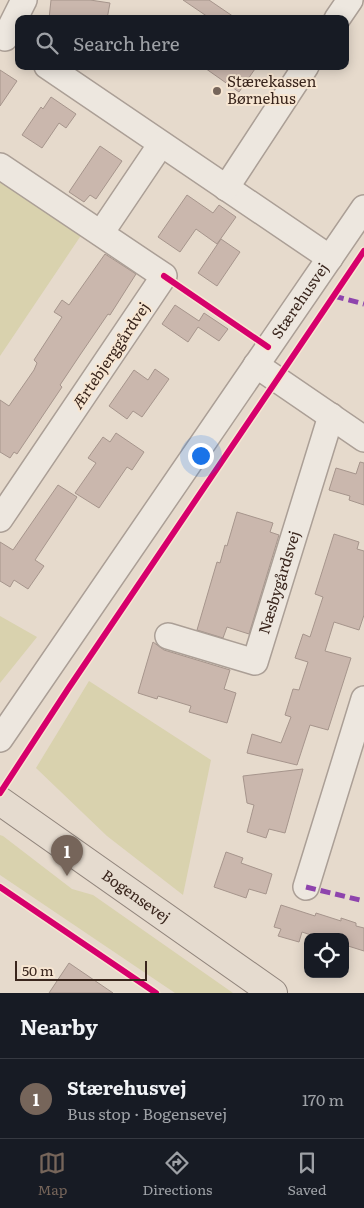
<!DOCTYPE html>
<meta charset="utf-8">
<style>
body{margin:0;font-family:Literata,serif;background:#242831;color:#f1f3f6}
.controls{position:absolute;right:15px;bottom:15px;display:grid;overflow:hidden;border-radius:10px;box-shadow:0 2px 12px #0003}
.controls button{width:45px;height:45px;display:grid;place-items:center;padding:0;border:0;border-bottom:1px solid #363941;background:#171b24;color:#f1f3f6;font:25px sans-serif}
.scale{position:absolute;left:15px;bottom:12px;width:132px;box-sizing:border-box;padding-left:5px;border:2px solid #3a261d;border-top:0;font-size:14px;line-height:18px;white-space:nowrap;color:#3a261d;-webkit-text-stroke:4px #f7e6d2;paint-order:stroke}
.you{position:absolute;left:200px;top:455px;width:18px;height:18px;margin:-12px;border:4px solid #fff;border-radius:50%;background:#1a73e8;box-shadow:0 0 0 8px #1a73e833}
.badge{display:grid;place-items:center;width:32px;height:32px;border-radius:50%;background:#76655a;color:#fff;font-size:16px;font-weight:700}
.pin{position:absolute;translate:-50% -41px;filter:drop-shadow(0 1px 2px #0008)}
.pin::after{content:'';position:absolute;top:26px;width:18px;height:15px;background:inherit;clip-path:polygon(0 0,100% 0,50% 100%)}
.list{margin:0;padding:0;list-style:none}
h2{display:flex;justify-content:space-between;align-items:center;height:65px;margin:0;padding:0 20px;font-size:21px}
h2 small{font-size:16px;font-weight:400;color:#9ea1a6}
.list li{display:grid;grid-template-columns:32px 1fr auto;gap:15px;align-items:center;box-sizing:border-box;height:80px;padding:0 20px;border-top:1px solid #363941}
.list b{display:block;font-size:19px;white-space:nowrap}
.list p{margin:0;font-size:16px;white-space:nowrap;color:#9ea1a6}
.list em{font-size:16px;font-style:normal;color:#9ea1a6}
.icon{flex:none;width:28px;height:28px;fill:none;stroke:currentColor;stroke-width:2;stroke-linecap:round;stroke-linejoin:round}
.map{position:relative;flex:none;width:364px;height:993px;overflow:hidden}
.search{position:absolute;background:#171b24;box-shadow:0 2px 12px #0003;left:15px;right:15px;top:15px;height:55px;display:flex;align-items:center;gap:12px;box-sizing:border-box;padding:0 18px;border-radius:10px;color:#9ea1a6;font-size:19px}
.sheet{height:145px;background:#171b24}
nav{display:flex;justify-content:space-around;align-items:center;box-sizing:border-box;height:70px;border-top:1px solid #363941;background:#171b24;font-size:14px;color:#9ea1a6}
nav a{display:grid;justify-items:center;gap:2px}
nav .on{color:#76655a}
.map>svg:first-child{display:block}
.green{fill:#d9d2ae}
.building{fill:#cab7ad;stroke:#a6958c}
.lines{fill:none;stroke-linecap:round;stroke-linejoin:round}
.minor-casing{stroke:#ab9f96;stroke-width:28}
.major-casing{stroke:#91857c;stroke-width:30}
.minor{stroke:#ede7df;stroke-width:25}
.major{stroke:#e5dbcf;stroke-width:28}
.quiet{stroke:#8e44ad;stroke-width:5;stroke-dasharray:10 5;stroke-linecap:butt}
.cycleway-casing{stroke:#f7e6d2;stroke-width:9}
.cycleway{stroke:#d6006c;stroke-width:6}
.poi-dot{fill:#76655a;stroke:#f7e6d2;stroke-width:2}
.labels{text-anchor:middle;stroke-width:4;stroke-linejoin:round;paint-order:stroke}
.poi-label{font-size:15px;fill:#3a261d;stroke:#f7e6d2;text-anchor:start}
.street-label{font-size:15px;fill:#3a261d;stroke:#f7e6d2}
</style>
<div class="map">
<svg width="364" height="993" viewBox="0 0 364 993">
<rect width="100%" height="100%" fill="#e6dacc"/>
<path class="green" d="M0,175L84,231L0,356Z
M0,616L37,637L0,683Z
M89,681L211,760L183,895L107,836L36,768Z
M0,835L3,836L72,889L93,895L233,993H175L0,875Z"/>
<path class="building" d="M51,0H90L110,3L107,19H49Z
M183,0H209L237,19H211Z
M202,66H257L239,92Z
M0,70L17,81L0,106Z
M51,97L76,114L66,128L59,123L42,148L22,135L41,107L43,109Z
M100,146L122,161L96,199L90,195L84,202L69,192Z
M187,195L213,213L219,205L236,217L217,244L196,229L180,252L158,237Z
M221,239L240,252L217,286L198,273Z
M105,254L136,274L110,315L108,314L80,355L60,385L62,387L17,454L14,452L10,458L0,452V400L9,406L34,370L37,363L34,360L62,317L54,312L62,300L69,305Z
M175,305L199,321L204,313L228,329L219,341L198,327L188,342L162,324Z
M155,369L169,379L142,417L133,411L127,419L109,406L134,370L148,380Z
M116,433L144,452L132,470L127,467L99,508L75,493L96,463L88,458L103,437L110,442Z
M360,462L364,463V505L349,500L350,496L329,490L336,468L356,474Z
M58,485L77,497L35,560L44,566L28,589L14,580L10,587L0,581V542L13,550Z
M237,512L273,523L270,532L279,535L249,634L227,627L223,638L197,630L217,562L220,563L225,545L227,546Z
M334,534L359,542L357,549L364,551V615L359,630L334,622L325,651L351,658L328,730L310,725L297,765L247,753L252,734L281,743L291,717L285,715L293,689L299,690L308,662L295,658L303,634L310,637L323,597L315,594Z
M153,642L164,650L230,670L224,689L236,693L227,723L189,712L191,706L158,696L157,699L138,693Z
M303,769L285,833L269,829L266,838L247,832L254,805L247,803L243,776Z
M226,852L243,858L241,863L272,874L266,894L249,889L246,898L214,887Z
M281,905L315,916L316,913L341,921V918L356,923V926L364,928V951L345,945V937H317L302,932L299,942L278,936L281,929L274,927Z
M69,963L113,993H49Z"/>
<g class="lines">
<defs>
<g id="minor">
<path d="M337,19L350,0"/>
<path d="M5,38L24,0"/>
<path d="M47,66L330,258"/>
<path d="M0,166L164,276L0,519"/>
<path d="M226,188L306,66"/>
<path d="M101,233L161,144"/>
<path d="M256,365L364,439"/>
<path id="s1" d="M168,636L255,662L331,416"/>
<path id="s2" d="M0,739L364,208"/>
<path d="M306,887L364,699"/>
</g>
<g id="major">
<path id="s3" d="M0,801L273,993"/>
</g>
</defs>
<use href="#minor" class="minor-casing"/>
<use href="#major" class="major-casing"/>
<use href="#minor" class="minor"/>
<use href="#major" class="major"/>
<path class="quiet" d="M334,296L364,304
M306,887L364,901"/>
<defs>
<path id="cycleway" d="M164,276L268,347
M0,793L68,689L364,251
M0,887L156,993"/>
</defs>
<use href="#cycleway" class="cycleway-casing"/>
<use href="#cycleway" class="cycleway"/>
</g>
<circle class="poi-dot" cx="217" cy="91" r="5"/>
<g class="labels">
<g class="poi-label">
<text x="227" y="87">Stærekassen<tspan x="227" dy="17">Børnehus</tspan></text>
</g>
<g class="street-label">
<text dy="5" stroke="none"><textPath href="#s2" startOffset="531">Stærehusvej</textPath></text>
<text transform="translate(111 356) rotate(-56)" y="5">Ærtebjerggårdvej</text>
<text dy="5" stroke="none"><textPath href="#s1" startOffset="174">Næsbygårdsvej</textPath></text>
<text dy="5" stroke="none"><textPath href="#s3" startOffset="166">Bogensevej</textPath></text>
</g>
</g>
</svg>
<div class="controls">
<button><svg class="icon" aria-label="locate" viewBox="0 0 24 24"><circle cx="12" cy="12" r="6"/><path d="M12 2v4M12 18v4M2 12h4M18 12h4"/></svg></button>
</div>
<div class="scale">50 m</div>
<div class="you"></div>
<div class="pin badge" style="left:67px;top:876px">1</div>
<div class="search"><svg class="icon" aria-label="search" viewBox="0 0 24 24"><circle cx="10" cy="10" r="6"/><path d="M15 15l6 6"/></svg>Search here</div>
</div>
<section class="sheet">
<h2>Nearby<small></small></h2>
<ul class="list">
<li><span class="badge">1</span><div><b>Stærehusvej</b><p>Bus stop · Bogensevej</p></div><em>170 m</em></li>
</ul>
</section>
<nav>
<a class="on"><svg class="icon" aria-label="map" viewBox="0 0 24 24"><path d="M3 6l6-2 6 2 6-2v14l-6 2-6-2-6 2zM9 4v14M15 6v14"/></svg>Map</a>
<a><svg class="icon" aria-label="directions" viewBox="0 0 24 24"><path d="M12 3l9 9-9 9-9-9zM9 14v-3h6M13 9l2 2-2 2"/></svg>Directions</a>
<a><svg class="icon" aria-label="saved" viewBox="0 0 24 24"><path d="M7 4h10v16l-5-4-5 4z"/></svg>Saved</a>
</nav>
